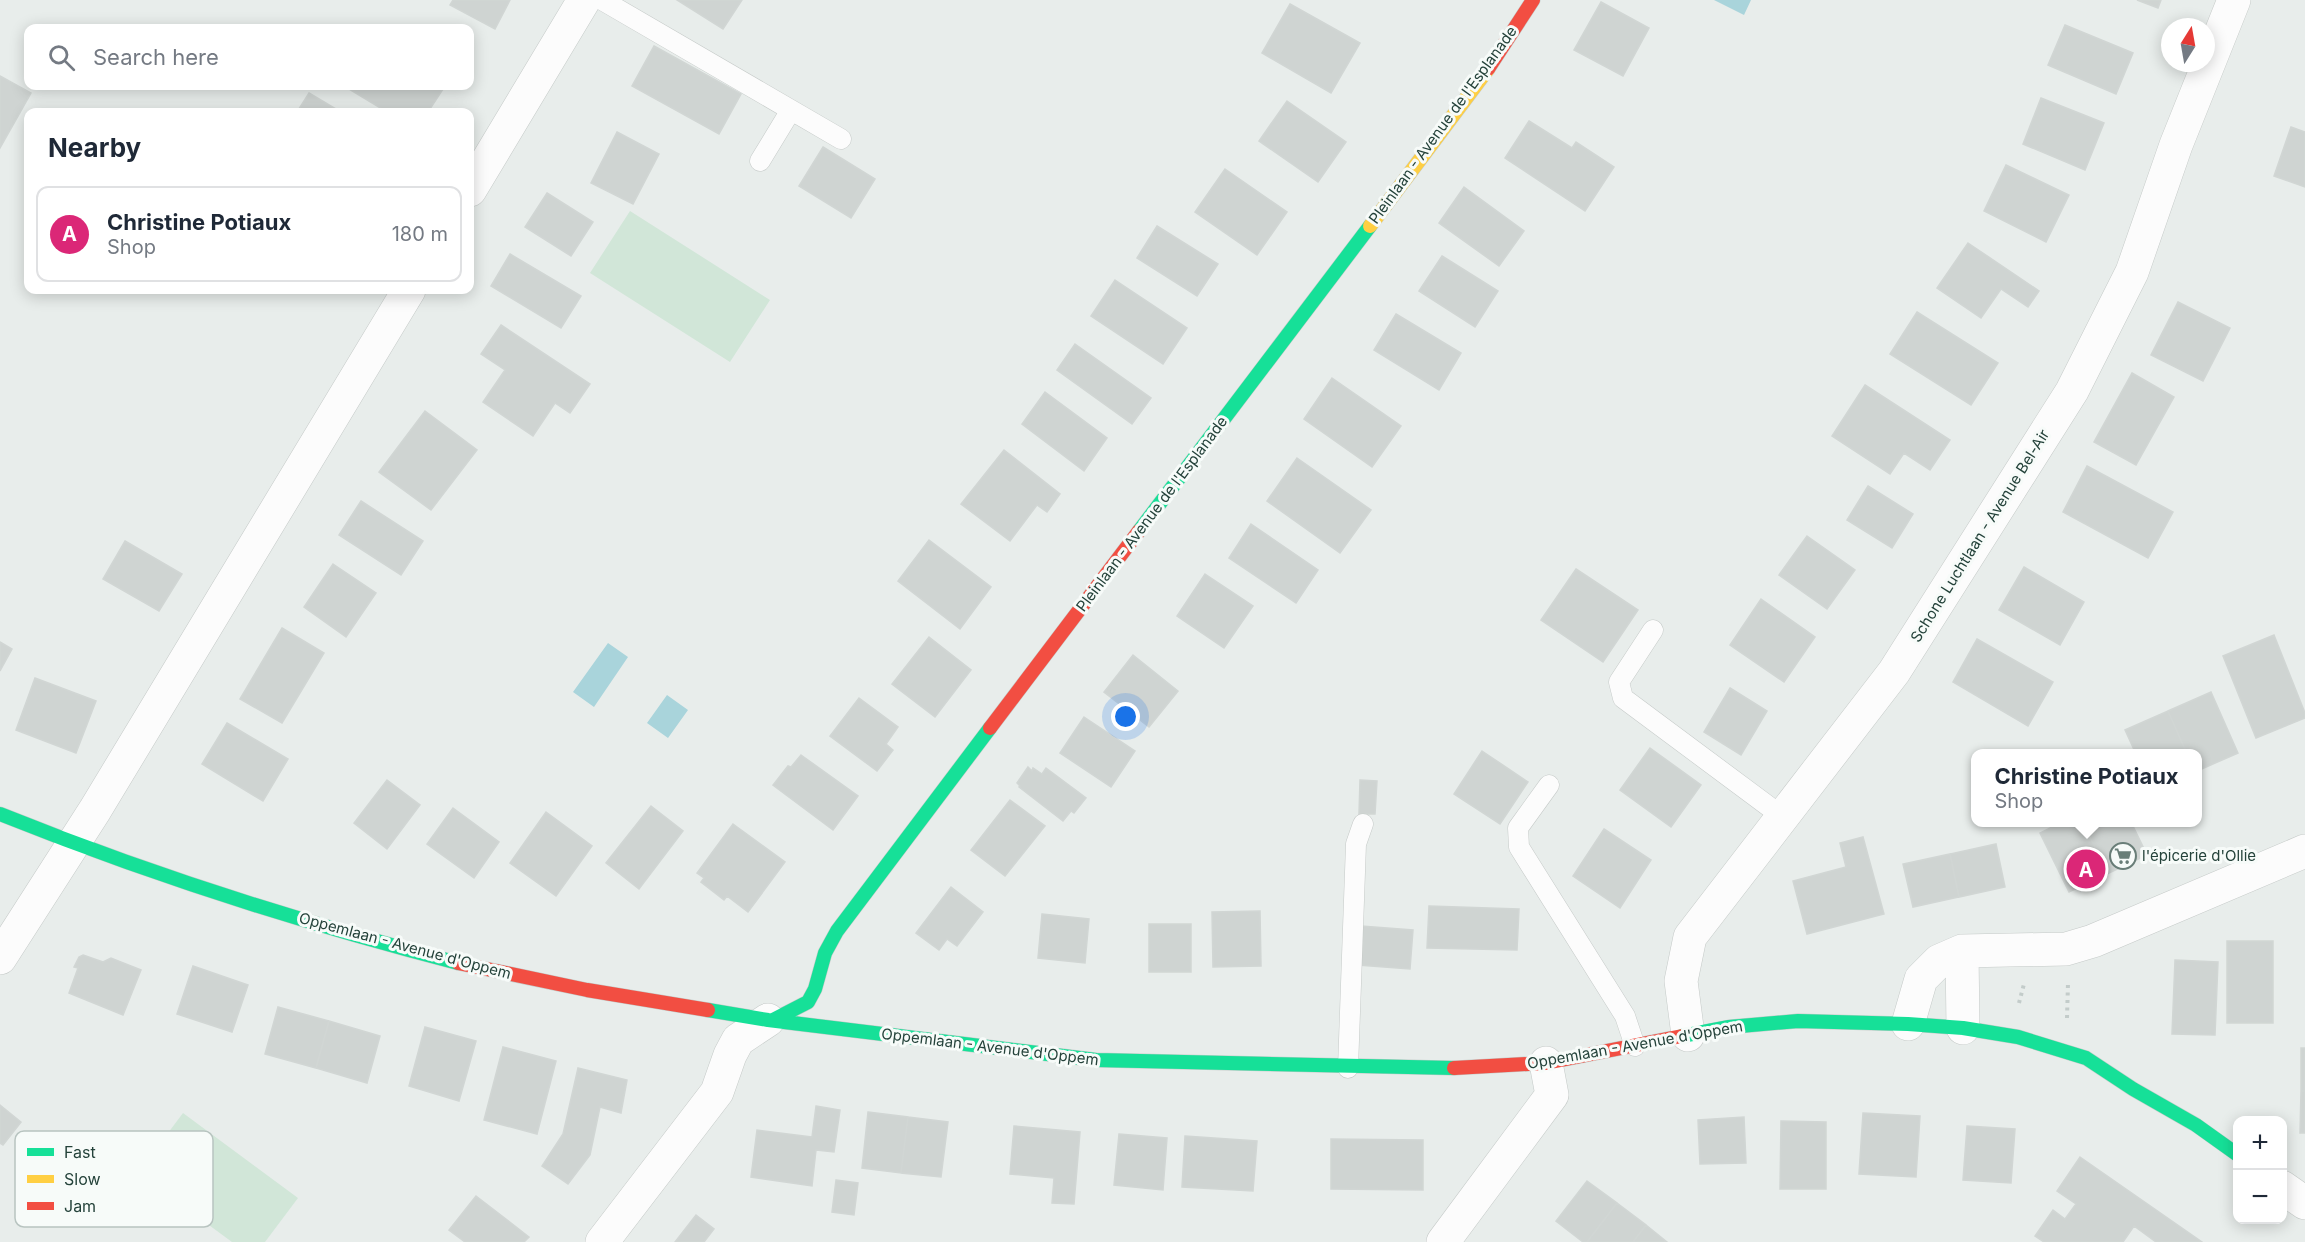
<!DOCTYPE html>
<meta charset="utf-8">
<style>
body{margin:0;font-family:Inter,sans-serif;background:#f2f2f3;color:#1f2937}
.controls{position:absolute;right:18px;bottom:18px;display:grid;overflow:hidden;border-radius:12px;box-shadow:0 3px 15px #0003}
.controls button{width:54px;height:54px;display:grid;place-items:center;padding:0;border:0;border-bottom:2px solid #e0e1e3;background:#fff;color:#1f2937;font:30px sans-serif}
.compass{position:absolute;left:2161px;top:18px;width:54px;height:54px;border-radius:50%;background:#fff;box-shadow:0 3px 15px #0003;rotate:11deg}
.you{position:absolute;left:1126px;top:717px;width:21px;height:21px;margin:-15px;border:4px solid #fff;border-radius:50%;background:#1a73e8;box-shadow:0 0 0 9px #1a73e833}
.badge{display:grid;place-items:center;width:39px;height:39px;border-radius:50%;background:#db2777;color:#fff;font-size:20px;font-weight:700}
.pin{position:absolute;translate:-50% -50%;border:3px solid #fff;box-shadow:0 2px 6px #0006}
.popup{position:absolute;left:1971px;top:749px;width:231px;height:78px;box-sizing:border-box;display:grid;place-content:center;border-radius:12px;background:#fff;filter:drop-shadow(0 2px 4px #0005);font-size:20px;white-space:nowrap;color:#747a83}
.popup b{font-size:22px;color:#1f2937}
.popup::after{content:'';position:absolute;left:50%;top:100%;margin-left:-12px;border:12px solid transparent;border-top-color:#fff}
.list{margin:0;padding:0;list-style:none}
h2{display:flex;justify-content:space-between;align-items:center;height:78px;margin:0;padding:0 24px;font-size:26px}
h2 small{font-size:20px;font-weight:400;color:#747a83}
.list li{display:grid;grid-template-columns:39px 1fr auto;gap:18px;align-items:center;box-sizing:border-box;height:96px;margin:0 12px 12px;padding:0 12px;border:2px solid #e0e1e3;border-radius:12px}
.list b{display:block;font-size:22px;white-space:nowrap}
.list p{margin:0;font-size:20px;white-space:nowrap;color:#747a83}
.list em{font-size:20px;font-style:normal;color:#747a83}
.icon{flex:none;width:33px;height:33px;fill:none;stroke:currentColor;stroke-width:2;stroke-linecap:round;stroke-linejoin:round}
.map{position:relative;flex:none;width:2305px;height:1242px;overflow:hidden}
.search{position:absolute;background:#fff;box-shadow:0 3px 15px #0003;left:24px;top:24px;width:450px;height:66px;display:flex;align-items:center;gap:15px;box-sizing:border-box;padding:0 21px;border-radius:12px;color:#747a83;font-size:22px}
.panel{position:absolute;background:#fff;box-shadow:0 3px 15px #0003;left:24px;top:108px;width:450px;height:186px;border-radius:12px}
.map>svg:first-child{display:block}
.green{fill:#d1e6d8}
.water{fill:#a9d4db}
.building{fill:#cfd4d2;stroke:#d1d6d4;stroke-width:1.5}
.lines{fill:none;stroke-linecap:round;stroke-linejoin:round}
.lane-casing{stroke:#c5cac8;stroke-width:21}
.street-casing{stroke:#c5cac8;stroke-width:34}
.fast-casing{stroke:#c3cbc8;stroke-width:15}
.slow-casing{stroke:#c3cbc8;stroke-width:15}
.jam-casing{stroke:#c3cbc8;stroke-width:15}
.path{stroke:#c3ccca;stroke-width:4;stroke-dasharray:3 4.5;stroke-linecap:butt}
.lane{stroke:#fcfcfc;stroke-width:20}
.street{stroke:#fcfcfc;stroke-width:33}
.fast{stroke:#16e098;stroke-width:14}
.slow{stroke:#ffcf43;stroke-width:14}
.jam{stroke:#f24e42;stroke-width:14}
.labels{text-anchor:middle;stroke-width:6;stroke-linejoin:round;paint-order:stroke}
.street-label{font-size:15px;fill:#24423a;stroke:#f7fbf9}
.poi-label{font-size:15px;fill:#24423a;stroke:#f7fbf9;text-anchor:start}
.key{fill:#f7fbf9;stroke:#b8c4c0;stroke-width:1.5}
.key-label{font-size:16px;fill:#24423a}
</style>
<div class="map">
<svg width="2305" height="1242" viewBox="0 0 2305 1242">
<rect width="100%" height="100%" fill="#e8edeb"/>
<path class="green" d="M630,211L770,300L730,362L590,273Z
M183,1113L298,1198L265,1242H232L138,1173Z"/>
<path class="water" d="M1714,0H1751L1744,15Z
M608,643L628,657L594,707L573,692Z
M667,695L688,710L668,738L647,723Z"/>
<path class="building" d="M453,0H510L495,29L450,5Z
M677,0H742L723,29Z
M2137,0H2161L2158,8Z
M1601,2L1649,28L1623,76L1574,50Z
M1290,4L1360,43L1331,93L1262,53Z
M2065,25L2133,53L2116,94L2048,65Z
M654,46L741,94L719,134L632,86Z
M0,76L31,93L0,148Z
M344,86H445L428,112H387Z
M309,93L341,112H297Z
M2041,98L2104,123L2085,170L2023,144Z
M1287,101L1346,142L1318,182L1259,141Z
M1529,121L1572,148L1576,142L1614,167L1585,211L1505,158Z
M2291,127L2305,132V187L2274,176Z
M617,132L659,154L633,204L591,183Z
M823,147L875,179L851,218L799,186Z
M2006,165L2069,195L2046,242L1984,211Z
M1225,169L1287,212L1257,255L1195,212Z
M1464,187L1524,231L1499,266L1439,223Z
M547,193L593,222L571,256L525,227Z
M1157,226L1218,264L1197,296L1137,258Z
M1968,243L2039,291L2028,307L2001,289L1981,318L1937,288Z
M510,254L581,296L561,328L491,286Z
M1442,256L1498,291L1475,327L1419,291Z
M1115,280L1187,328L1163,364L1091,316Z
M2178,302L2230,328L2203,381L2151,355Z
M1917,312L1998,363L1971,405L1890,354Z
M1396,314L1461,353L1439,390L1374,350Z
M501,325L590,384L570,413L555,403L533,436L483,402L505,370L481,354Z
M1075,344L1151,398L1132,424L1057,370Z
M2132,373L2174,397L2136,465L2094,442Z
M1332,378L1401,426L1372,467L1304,419Z
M1865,385L1950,440L1930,470L1904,453L1890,474L1832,436Z
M1045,392L1107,438L1084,471L1022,424Z
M425,411L477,450L431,510L379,472Z
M1004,450L1060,494L1047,512L1037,505L1010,541L961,504Z
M1297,458L1371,510L1340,553L1267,501Z
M2087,466L2173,512L2148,558L2063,512Z
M1868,486L1913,514L1892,548L1847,520Z
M361,501L423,541L401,575L339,535Z
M1251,524L1318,570L1296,603L1229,558Z
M1807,536L1855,570L1827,609L1779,575Z
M929,540L991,587L960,629L898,581Z
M125,541L182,574L159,611L103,579Z
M333,564L376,593L346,637L304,607Z
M2024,567L2084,602L2060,645L1999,610Z
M1576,569L1638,610L1603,662L1541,620Z
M1205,574L1253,606L1224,648L1177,616Z
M1761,599L1815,637L1784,682L1730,645Z
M282,628L324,653L282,723L240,699Z
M2274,635L2305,713V718L2256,738L2223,656Z
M929,637L971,670L935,717L892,684Z
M1977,639L2053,682L2028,726L1953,682Z
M0,642L12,649L0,671Z
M1133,655L1178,691L1149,727L1104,692Z
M35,678L96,701L76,753L16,730Z
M1730,688L1767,711L1741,755L1704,732Z
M2211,692L2238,753L2197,771V754H2187L2168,711Z
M859,698L898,727L886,744L893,750L877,771L830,736Z
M2168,711L2187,754H2136L2125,730Z
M1084,717L1135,751L1111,787L1060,753Z
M227,723L288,759L263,801L202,764Z
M1650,748L1701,785L1671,827L1620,790Z
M1482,751L1528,782L1500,824L1454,794Z
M801,755L858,796L833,830L773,785L788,766L791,767Z
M1028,767L1032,771L1033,768L1042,774L1046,768L1086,798L1074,813L1071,811L1063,821L1019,787L1020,786L1017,783Z
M387,780L420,805L387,849L354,823Z
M1360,780L1377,781L1375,814H1359Z
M1010,800L1045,826L1005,876L971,850Z
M651,806L683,831L639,889L606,863Z
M453,808L499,842L474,878L427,844Z
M546,812L592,846L556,896L510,863Z
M2062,822H2083L2107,874L2069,892L2040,833Z
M2083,822H2131L2147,855L2107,874Z
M733,824L785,862L748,912L727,896L724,900L701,882L704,878L697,873Z
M1604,829L1651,860L1620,908L1573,876Z
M1863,837L1884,914L1807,934L1793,881L1846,867L1840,843Z
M1996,844L2005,887L1959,897L1950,854Z
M1950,854L1959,897L1913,907L1903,864Z
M951,887L983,912L957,946L947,939L939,950L916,933Z
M1429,906L1519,909L1517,950L1427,948Z
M1260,911L1261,966L1213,967L1212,912Z
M1042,914L1089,919L1085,963L1038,958Z
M1149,924H1191V972H1149Z
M1361,926L1413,930L1410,969L1358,965Z
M2227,941H2273V1023H2227Z
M83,955L103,962L111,958L141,970L123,1015L69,993L78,968L74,967L79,957Z
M2175,960L2218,962L2215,1035L2172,1034Z
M193,966L248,985L232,1032L177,1014Z
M278,1007L329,1021L316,1068L265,1054Z
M329,1021L380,1036L367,1083L316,1068Z
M425,1027L476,1041L459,1101L409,1086Z
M503,1047L556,1061L537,1134L484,1120Z
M2301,1048H2305V1091H2301Z
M578,1068L627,1080L621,1113L600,1107L590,1155L568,1184L542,1166L563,1134Z
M2301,1091H2305V1133H2300Z
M0,1105L21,1122L3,1145L0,1143Z
M816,1106L840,1110L834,1152L816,1150L812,1186L751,1177L757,1130L812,1137Z
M868,1112L908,1117L901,1173L862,1168Z
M1863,1113L1920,1116L1916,1177L1859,1174Z
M908,1117L948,1122L941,1177L901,1173Z
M1744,1117L1746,1163L1700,1164L1698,1120Z
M1781,1121L1826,1122V1189H1780Z
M1014,1126L1080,1132L1074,1204L1052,1203L1054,1178L1010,1174Z
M1967,1126L2015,1129L2011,1183L1963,1180Z
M1119,1134L1167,1138L1163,1190L1114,1185Z
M1185,1136L1257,1141L1253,1191L1182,1187Z
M1331,1139L1423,1140V1190L1331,1189Z
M2080,1157L2202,1242H2156L2134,1226L2123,1242H2044L2035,1236L2053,1210L2065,1219L2076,1204L2057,1191Z
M836,1180L858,1183L854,1215L832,1212Z
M1587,1181L1617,1203L1587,1242H1583L1556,1221Z
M476,1196L529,1237L524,1242H465L449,1230Z
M1617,1203L1646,1225L1633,1242H1587Z
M696,1215L714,1229L704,1242H675Z
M1646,1225L1667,1242H1633Z"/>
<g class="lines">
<defs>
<path id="lane" d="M602,0L841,139
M760,161L791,110
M1653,630L1619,682L1623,698L1783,817
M1549,785L1518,828L1519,847L1625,1016L1635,1046
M1348,1068L1356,844L1363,824"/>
<path id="street" d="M470,190L584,0
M1962,951L1963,1028
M0,958L95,810L409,290
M1908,1024L1921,979L1939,961L1962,951L2066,949L2093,941L2305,851
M1688,1035L1681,981L1690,937L1894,672L2072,391L2132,272L2176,145L2234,0
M2282,1187L2305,1203
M602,1242L717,1092L730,1055L738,1040L768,1020
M1443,1242L1552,1095L1546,1063"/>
<path id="fast" d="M1139,531L1370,226
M0,814C149,874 303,923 458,963
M708,1010L768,1020L1096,1060L1454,1068
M773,1020L808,1002L815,989L825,953L837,931L990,728
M1682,1036L1729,1027L1798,1021L1908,1024L1963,1028L2018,1037L2086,1058L2133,1089L2196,1125L2238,1155"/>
<path id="slow" d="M1370,226L1488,69"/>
<path id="jam" d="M1488,69L1533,0
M990,728L1139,531
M458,963L587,990L708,1010
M1454,1068L1546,1063L1682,1036"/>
</defs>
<use href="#lane" class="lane-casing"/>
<use href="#street" class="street-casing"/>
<use href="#fast" class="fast-casing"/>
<use href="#slow" class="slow-casing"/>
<use href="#jam" class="jam-casing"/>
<path class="path" d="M2019,1003L2024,984
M2067,1018L2068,983"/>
<use href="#lane" class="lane"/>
<use href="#street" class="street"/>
<use href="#fast" class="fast"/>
<use href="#slow" class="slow"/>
<use href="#jam" class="jam"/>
</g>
<defs>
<symbol id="supermarket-ring" viewBox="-11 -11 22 22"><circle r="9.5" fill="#f7fbf9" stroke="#697e78" stroke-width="1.5"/><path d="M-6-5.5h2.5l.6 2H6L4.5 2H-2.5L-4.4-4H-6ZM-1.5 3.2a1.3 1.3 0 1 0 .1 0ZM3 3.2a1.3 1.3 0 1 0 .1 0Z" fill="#697e78"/></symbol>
</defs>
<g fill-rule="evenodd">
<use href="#supermarket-ring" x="2108" y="841" width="30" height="30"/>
</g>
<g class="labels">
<g class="street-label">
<text transform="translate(1443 125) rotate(-54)" y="5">Pleinlaan - Avenue de l'Esplanade</text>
<text transform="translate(1152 514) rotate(-53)" y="5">Pleinlaan - Avenue de l'Esplanade</text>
<text transform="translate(1980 536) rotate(-58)" y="5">Schone Luchtlaan - Avenue Bel-Air</text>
<text transform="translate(405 946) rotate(15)" y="5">Oppemlaan - Avenue d'Oppem</text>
<text transform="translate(1635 1045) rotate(-10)" y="5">Oppemlaan - Avenue d'Oppem</text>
<text transform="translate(990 1047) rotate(7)" y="5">Oppemlaan - Avenue d'Oppem</text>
</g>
<g class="poi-label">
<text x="2142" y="861">l'épicerie d'Ollie</text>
</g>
</g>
<rect x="15" y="1131" width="198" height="96" rx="9" class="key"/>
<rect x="27" y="1148" width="27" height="8" fill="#16e098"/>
<rect x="27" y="1175" width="27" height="8" fill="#ffcf43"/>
<rect x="27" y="1202" width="27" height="8" fill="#f24e42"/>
<g class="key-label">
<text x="64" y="1158">Fast</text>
<text x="64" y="1185">Slow</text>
<text x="64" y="1212">Jam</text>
</g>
</svg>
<div class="controls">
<button>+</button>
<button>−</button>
</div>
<svg class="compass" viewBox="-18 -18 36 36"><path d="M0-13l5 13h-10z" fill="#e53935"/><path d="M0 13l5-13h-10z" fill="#747a83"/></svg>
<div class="you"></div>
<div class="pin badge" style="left:2086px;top:869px">A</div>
<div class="popup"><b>Christine Potiaux</b>Shop</div>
<div class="search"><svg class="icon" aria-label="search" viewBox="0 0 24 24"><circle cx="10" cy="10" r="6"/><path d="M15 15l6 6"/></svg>Search here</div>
<section class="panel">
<h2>Nearby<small></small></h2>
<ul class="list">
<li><span class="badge">A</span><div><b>Christine Potiaux</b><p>Shop</p></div><em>180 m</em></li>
</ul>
</section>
</div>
